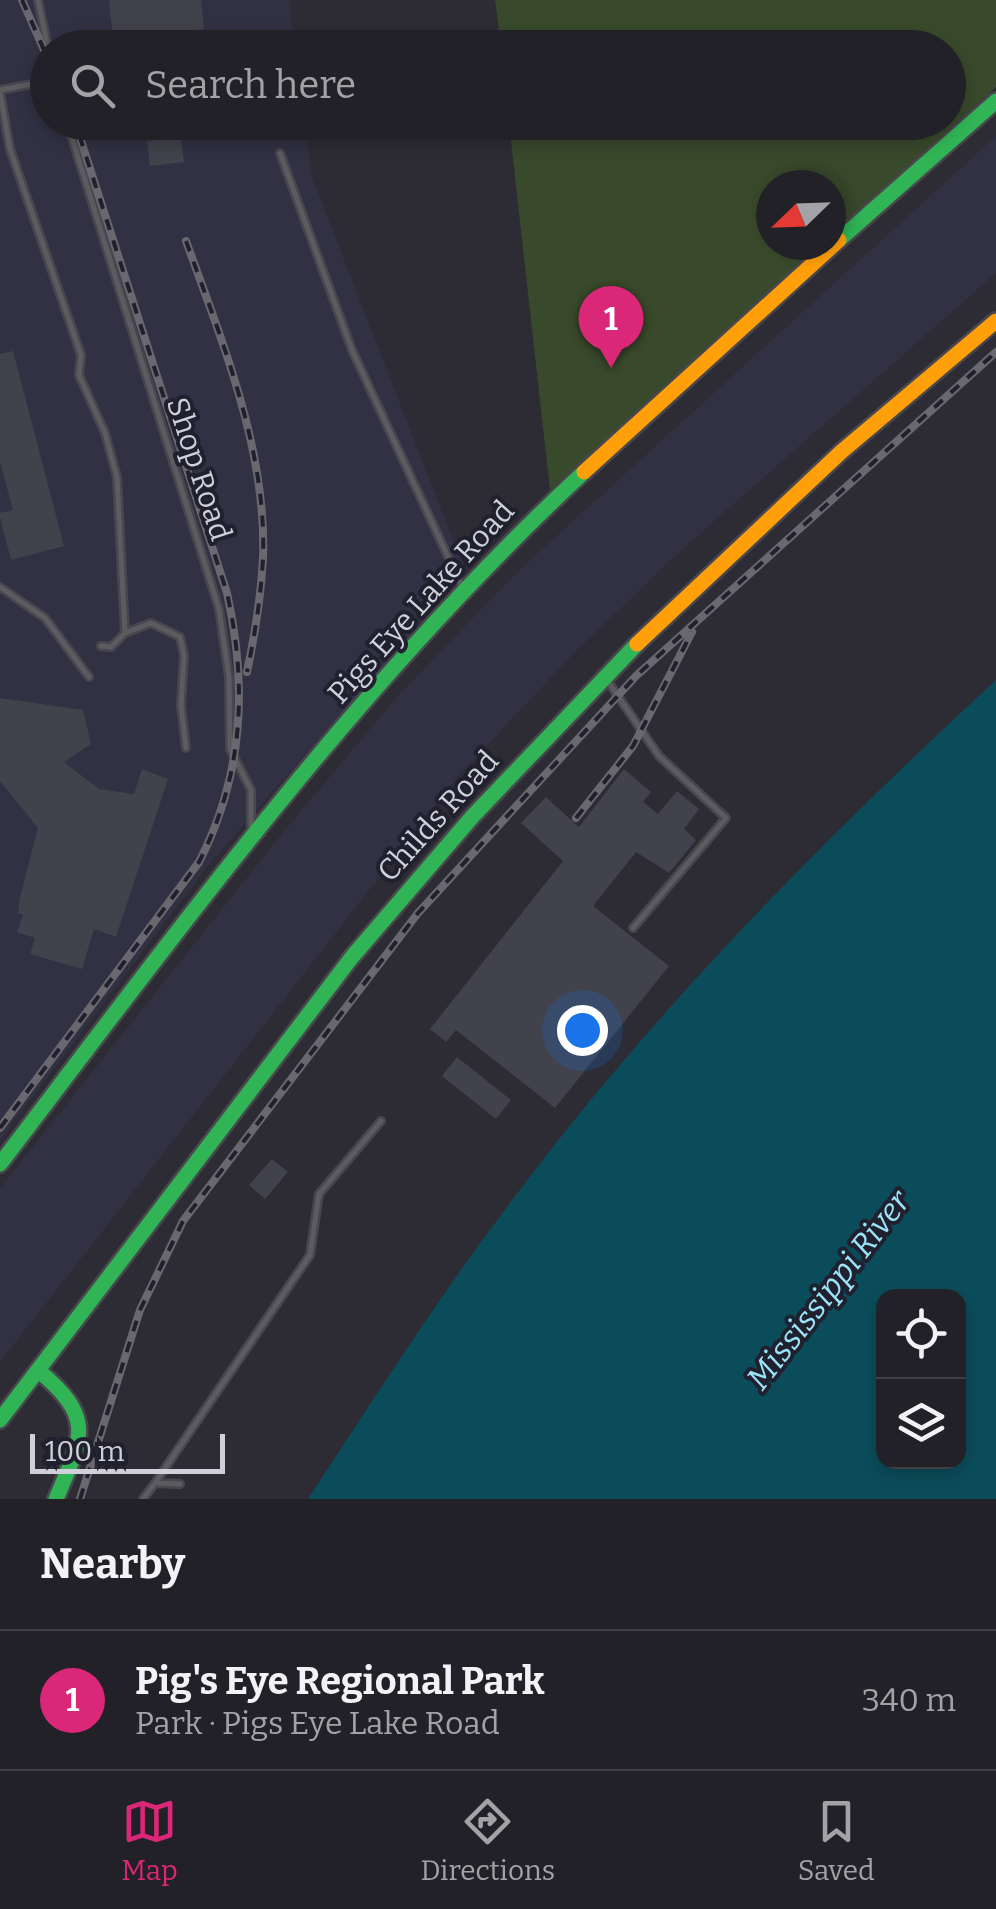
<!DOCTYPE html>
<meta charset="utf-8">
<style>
body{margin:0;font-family:Bitter,serif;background:#2a292f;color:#f1f3f6}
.controls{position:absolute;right:30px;bottom:30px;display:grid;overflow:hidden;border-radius:20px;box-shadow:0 5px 15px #0003}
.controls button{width:90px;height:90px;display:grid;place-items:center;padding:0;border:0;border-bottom:2px solid #3f3e44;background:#222127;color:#f1f3f6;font:50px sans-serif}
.compass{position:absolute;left:756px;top:170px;width:90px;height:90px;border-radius:50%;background:#222127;box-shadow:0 5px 15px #0003;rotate:247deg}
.scale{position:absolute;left:30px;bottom:25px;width:195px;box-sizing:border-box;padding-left:10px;border:5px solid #d0d0da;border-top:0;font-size:28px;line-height:35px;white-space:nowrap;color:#d0d0da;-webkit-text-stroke:8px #20202e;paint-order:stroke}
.you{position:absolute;left:582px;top:1030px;width:35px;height:35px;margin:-25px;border:8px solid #fff;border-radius:50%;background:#1a73e8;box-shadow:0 0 0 15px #1a73e833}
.badge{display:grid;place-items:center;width:65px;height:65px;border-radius:50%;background:#db2777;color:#fff;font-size:32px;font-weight:700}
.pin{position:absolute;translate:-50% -82px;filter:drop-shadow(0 2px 5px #0008)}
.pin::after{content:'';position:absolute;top:52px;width:35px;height:30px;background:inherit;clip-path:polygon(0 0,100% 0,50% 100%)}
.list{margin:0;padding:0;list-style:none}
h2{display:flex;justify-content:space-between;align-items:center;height:130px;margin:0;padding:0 40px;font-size:42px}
h2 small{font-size:32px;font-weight:400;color:#a2a3a7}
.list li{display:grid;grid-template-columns:65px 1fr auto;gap:30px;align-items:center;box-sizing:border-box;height:140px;padding:0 40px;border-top:2px solid #3f3e44}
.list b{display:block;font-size:38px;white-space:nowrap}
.list p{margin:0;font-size:32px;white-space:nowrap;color:#a2a3a7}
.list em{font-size:32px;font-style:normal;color:#a2a3a7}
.icon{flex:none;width:55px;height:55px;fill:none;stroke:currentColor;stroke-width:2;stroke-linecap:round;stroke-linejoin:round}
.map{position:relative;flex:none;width:996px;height:1499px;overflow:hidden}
.search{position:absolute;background:#222127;box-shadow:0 5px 15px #0003;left:30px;right:30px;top:30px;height:110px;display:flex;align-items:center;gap:25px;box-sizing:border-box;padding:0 35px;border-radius:55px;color:#a2a3a7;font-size:38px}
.sheet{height:270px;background:#222127}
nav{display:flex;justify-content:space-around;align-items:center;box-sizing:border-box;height:140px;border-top:2px solid #3f3e44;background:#222127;font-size:28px;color:#a2a3a7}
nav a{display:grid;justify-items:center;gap:5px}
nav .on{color:#db2777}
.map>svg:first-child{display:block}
.built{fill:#323144}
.green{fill:#39492b}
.water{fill:#0b4c5a;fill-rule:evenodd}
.building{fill:#42424c}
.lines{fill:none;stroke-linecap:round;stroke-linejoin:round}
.lane-casing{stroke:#48474e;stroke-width:10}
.fast-casing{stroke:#48474e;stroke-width:20}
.slow-casing{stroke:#48474e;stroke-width:20}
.lane{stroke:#5b5b60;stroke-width:5}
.fast{stroke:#30b455;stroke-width:15}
.slow{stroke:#ff9f0a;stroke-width:15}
.rail-casing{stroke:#69686e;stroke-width:8}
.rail{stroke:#20202e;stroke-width:4;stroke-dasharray:11;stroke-linecap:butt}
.labels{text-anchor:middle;stroke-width:8;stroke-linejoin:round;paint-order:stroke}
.street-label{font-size:30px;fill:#d0d0da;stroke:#20202e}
.water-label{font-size:32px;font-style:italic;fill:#9ae4f8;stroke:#20202e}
</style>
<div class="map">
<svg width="996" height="1499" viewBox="0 0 996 1499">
<rect width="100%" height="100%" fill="#2d2c34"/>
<path class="built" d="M0,0H289L295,47L48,48V122L304,123L312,177L465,571L206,868L0,1140Z
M996,136V273L687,545L578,649L460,774L0,1362V1188L285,830L397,697L516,573Z"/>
<path class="green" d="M495,0H996V87L831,236V185H771V245H821L550,490L509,123L948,122V48L501,47Z"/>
<path class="water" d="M996,680V1499H308C377,1394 445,1287 522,1187C662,1002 826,837 996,680ZM884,1296H958V1462H884Z"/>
<path class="building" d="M109,0H201L204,29L113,39Z
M181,137L184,162L150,166L147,141Z
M13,351L64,546L11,560L0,518V513L13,510L0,462V354Z
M0,698L83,710L91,744L64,762L99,789L134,794L142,769L168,779L116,937L94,929L82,969L30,954L35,938L17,932L23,915L18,913L20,897L38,828L0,781Z
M624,769L651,792L643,802L658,814L677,791L699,809L684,829L696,840L669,873L636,852L593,906L669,966L555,1108L456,1030L446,1042L430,1029L563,861L521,823L546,797L579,827Z
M457,1057L511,1100L496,1119L442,1076Z
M272,1159L288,1172L265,1199L249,1185Z"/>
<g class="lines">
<defs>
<path id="lane" d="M38,0L48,48
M256,48L268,46
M0,90L48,81
M0,92L10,149L81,355L79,375L105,433L117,477L125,633
M67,122L219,609L229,677L230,749L251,790V826
M280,153L352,350L462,587
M0,587L45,618L89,677
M101,646L111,647L125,633L151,623L180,637L184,655L181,706L186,748
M607,680L659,756L726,818L633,928
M155,1483L310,1255L319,1194L381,1121
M143,1499L155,1483L180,1484"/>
<path id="fast" d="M839,240L996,101
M0,1164C183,924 362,678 584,472
M39,1371C96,1419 82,1437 56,1499
M0,1420L352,957L472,817L637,644"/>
<path id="slow" d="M584,472L839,240
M637,644L841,452L996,321"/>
</defs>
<use href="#lane" class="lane-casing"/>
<use href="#fast" class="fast-casing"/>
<use href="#slow" class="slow-casing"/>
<use href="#lane" class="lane"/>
<use href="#fast" class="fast"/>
<use href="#slow" class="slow"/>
<defs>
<path id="rail" d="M22,0L48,59
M186,241C222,341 267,450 263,558C261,597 255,634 247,672
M576,818L633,746L692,632
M0,1128L199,862C243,776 248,687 227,593L75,122
M80,1499L140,1310L183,1221L418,913L636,676L996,352"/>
</defs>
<use href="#rail" class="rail-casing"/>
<use href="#rail" class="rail"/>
</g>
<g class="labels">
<g class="street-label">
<text transform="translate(199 469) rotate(72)" y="10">Shop Road</text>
<text transform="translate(421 602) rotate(-48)" y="10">Pigs Eye Lake Road</text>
<text transform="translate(438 816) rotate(-48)" y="10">Childs Road</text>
</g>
<g class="water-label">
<text transform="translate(828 1290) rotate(-52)" y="11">Mississippi River</text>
</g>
</g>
</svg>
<div class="controls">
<button><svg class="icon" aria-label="locate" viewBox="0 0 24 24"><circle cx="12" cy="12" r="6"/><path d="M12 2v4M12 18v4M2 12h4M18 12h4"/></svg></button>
<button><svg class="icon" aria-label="layers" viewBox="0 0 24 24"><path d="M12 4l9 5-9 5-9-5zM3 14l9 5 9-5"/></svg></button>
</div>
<svg class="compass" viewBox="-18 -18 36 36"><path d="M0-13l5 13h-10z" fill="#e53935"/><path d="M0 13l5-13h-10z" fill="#a2a3a7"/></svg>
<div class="scale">100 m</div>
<div class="you"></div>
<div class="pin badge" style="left:611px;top:368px">1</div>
<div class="search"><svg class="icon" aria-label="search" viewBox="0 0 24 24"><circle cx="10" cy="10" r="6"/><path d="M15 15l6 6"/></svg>Search here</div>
</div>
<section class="sheet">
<h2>Nearby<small></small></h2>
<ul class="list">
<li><span class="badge">1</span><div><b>Pig's Eye Regional Park</b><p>Park · Pigs Eye Lake Road</p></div><em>340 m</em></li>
</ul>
</section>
<nav>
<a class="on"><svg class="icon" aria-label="map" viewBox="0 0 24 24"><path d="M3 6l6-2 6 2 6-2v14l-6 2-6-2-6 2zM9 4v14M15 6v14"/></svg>Map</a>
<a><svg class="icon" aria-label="directions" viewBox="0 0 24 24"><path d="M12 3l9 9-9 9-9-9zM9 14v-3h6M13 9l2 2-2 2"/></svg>Directions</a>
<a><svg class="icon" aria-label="saved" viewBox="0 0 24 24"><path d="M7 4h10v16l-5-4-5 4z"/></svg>Saved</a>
</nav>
